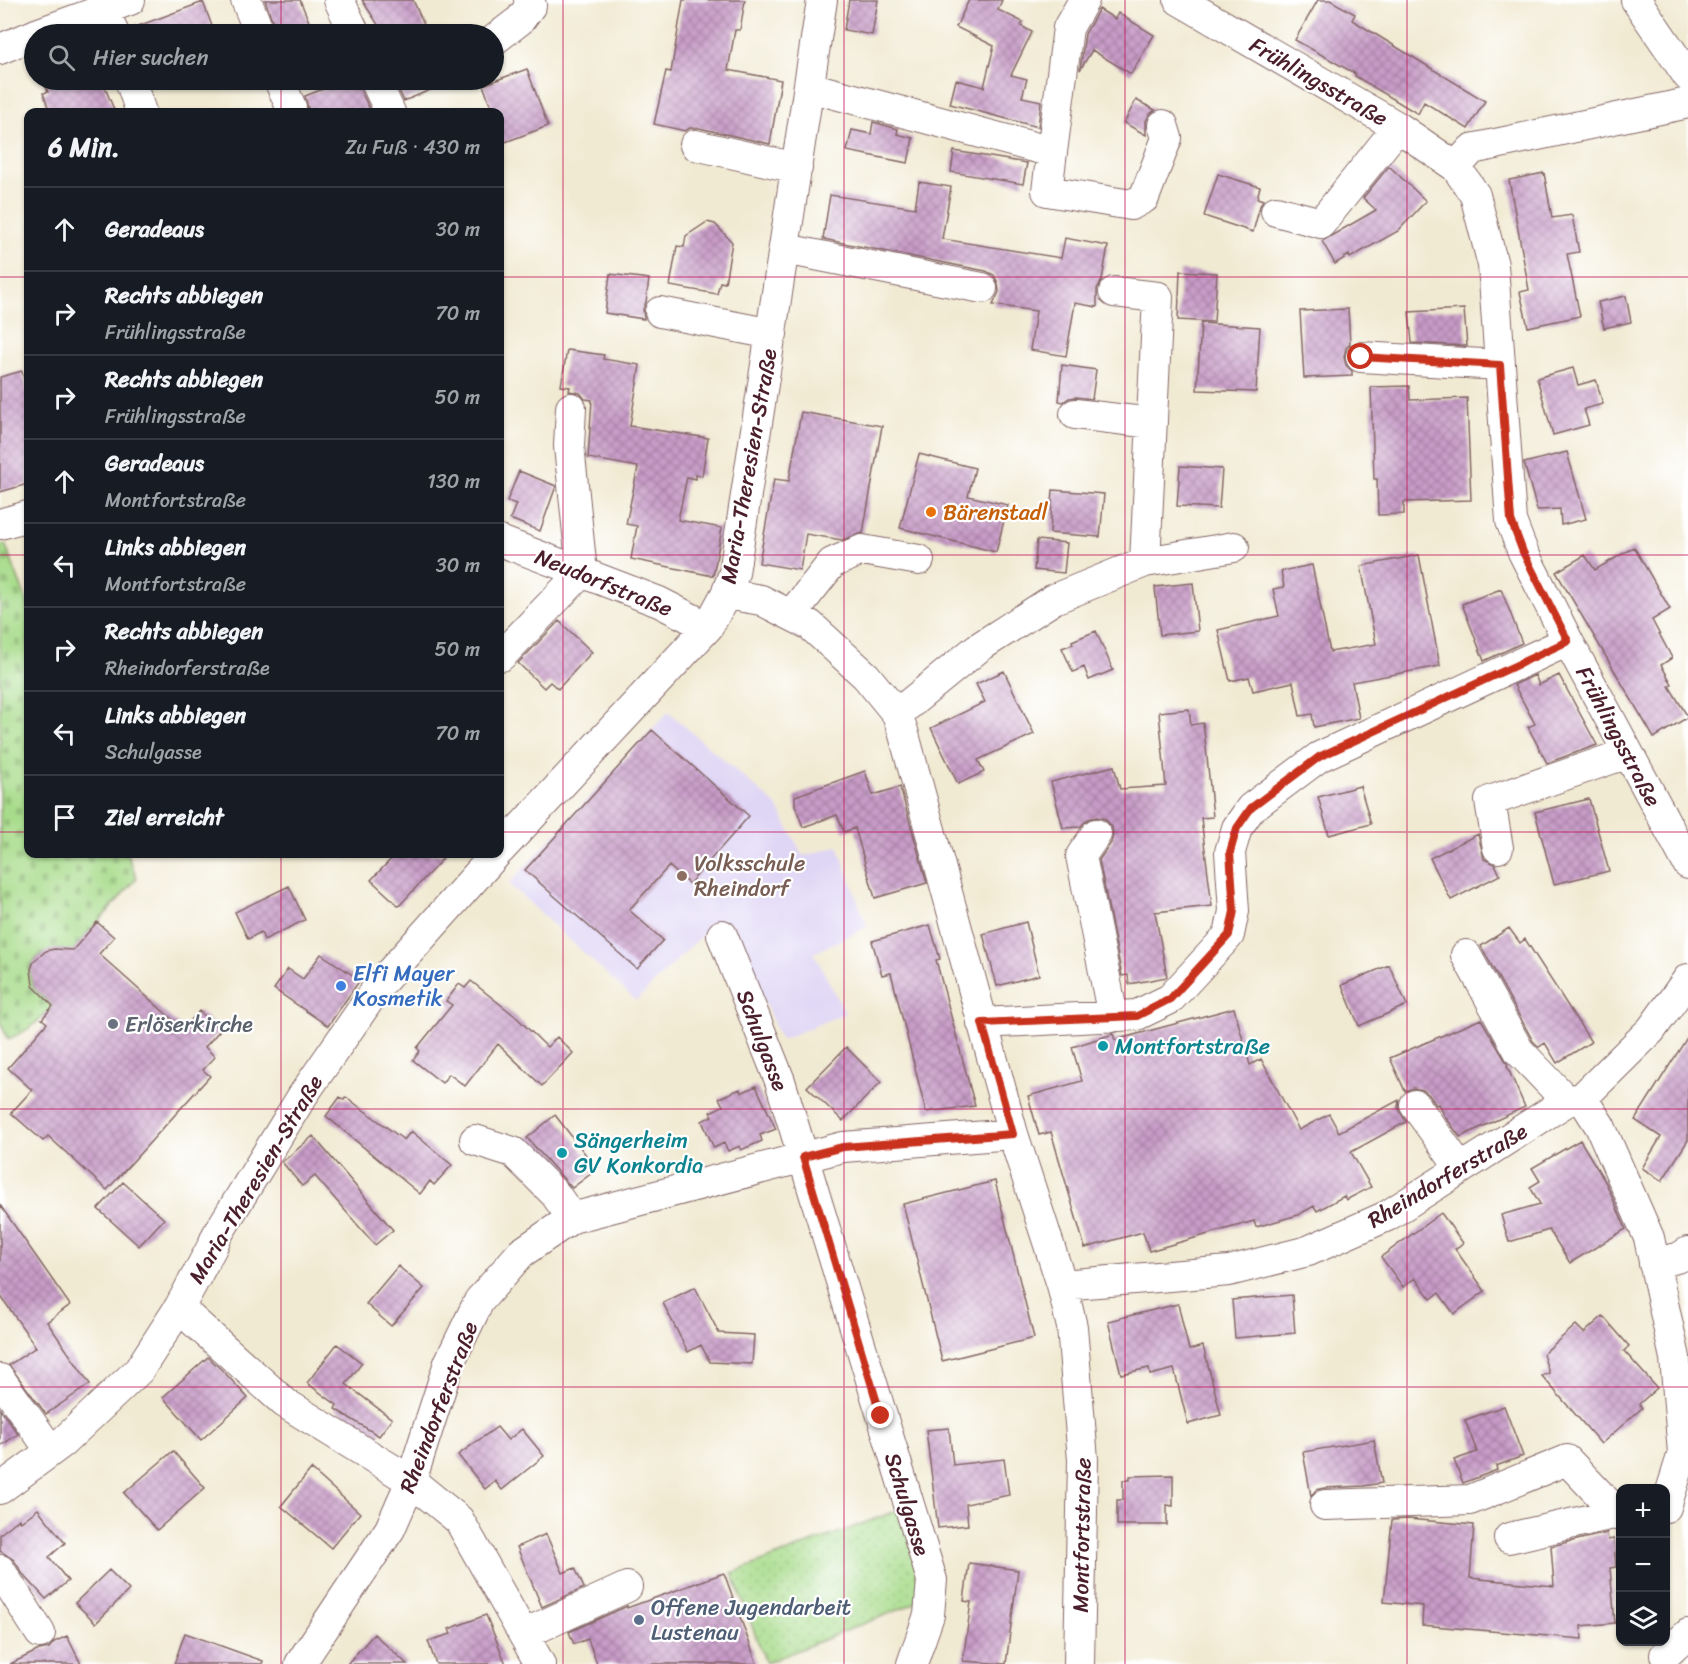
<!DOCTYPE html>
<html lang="de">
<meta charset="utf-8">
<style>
body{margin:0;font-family:Sriracha,sans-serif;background:#242831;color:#f1f3f6}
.controls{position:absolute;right:18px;bottom:18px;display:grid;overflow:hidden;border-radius:12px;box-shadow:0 2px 4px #0004}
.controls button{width:54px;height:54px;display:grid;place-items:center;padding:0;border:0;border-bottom:2px solid #363941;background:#171b24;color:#f1f3f6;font:30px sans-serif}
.stop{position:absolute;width:18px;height:18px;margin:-14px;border:4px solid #c8321e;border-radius:50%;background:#fff}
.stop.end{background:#c8321e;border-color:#fff;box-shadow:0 2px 6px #0008}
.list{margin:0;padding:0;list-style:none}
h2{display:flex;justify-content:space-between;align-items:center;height:78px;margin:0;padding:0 24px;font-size:26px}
h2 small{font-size:20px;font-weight:400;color:#9ea1a6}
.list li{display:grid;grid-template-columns:39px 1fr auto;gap:18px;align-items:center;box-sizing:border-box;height:84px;padding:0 24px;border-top:2px solid #363941}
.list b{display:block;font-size:22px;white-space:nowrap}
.list p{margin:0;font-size:20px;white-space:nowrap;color:#9ea1a6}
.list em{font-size:20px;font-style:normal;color:#9ea1a6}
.icon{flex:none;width:33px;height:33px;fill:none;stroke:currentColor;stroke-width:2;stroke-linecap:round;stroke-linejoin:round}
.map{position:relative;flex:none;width:1688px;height:1664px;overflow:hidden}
.search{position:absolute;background:#171b24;box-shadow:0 2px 4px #0004;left:24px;top:24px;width:480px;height:66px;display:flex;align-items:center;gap:15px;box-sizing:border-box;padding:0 21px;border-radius:33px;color:#9ea1a6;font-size:22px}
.panel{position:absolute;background:#171b24;box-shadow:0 2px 4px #0004;left:24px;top:108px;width:480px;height:750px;border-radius:12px}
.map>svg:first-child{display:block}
.built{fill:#dfd5f5}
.grass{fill:url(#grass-dots);stroke:#797e5b;stroke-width:1.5}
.cemetery{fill:url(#cemetery-stones);stroke:#797e5b;stroke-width:1.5}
.building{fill:url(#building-cross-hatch)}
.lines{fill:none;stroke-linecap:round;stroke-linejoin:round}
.minor-casing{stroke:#846666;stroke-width:32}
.minor{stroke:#fff;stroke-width:30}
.route{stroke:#c8321e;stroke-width:8}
.grid{fill:none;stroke:#c2185b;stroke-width:1.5;stroke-opacity:0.55}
.food-dot{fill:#e8710a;stroke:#fff;stroke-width:2}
.education-dot{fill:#8d6e63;stroke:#fff;stroke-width:2}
.shop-dot{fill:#3f7fe0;stroke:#fff;stroke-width:2}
.worship-dot{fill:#6b7280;stroke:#fff;stroke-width:2}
.culture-dot{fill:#0f9aa8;stroke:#fff;stroke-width:2}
.service-dot{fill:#5c6f8a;stroke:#fff;stroke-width:2}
.labels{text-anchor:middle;stroke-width:4.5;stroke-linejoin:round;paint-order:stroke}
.street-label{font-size:22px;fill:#4a1f2b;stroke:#fff}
.food-label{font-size:22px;fill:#c56008;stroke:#fff;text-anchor:start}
.education-label{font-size:22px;fill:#785e54;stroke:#fff;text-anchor:start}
.shop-label{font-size:22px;fill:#366cbe;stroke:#fff;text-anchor:start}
.worship-label{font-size:22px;fill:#5b616d;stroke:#fff;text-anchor:start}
.culture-label{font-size:22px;fill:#0d838f;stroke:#fff;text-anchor:start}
.service-label{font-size:22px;fill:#4e5e75;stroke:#fff;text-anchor:start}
</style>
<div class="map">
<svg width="1688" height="1664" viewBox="0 0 1688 1664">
<defs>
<pattern id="grass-dots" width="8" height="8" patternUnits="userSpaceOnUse" patternTransform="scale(1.5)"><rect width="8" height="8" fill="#a8dc8b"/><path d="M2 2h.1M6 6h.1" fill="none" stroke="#92bc78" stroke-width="1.8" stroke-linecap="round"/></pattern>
<pattern id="cemetery-stones" width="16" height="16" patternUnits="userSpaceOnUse" patternTransform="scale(1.5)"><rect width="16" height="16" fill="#a8dc8b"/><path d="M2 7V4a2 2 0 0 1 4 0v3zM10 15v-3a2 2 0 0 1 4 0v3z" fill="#92bc78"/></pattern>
<pattern id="building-cross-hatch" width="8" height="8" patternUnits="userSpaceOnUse" patternTransform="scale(1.5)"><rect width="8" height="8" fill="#c89cc8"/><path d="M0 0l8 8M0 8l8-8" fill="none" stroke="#a47fa3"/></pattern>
</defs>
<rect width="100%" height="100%" fill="#fff"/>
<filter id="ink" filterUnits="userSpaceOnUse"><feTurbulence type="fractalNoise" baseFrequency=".0167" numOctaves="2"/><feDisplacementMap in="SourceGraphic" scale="12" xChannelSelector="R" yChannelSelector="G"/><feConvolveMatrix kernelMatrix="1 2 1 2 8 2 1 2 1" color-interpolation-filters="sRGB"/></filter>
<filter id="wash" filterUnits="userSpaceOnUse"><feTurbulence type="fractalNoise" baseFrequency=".008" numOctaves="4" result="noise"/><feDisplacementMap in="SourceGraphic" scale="24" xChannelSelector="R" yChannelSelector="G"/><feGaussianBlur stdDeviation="1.35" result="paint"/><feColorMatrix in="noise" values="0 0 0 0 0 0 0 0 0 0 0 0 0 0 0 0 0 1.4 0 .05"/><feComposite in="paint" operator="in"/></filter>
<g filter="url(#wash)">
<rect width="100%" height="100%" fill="#f1ead3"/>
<path class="built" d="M668,712L777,806L803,856L838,846L867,927L814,953L845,1013L781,1040L731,924L709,928L636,1001L509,884Z"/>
<path class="grass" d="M909,1506L930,1597L766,1663L732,1573Z"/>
<path class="cemetery" d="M5,544L28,604V854H127L137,878L71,953C48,944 21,959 33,986C37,994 47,1000 53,1006C40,1022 27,1031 8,1039L0,1021V545Z"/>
<g id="blocks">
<path class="building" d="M265,0H300L314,34H277Z
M362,0H413L428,34H384Z
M683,0H745L740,30H735L728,70L781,80L770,144L699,128H690L685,131L654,124L666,71L671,72Z
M849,0H878L872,35L844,30Z
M969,0H1002L998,10L1023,22L1021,26L1032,32L1011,75L1027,79L1022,97L1041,101L1038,127L950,104L956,80L984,87L994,46L956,27Z
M1318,0H1330L1355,14L1352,20L1485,101L1468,129L1424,102L1418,114L1355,76L1356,74L1295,40Z
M203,2L215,34H131L130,29Z
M1099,9L1115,19L1118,13L1154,35L1131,74L1092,50L1080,70L1085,34Z
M527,69L548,126L500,144V112H493L483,85Z
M43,80H102L115,112H50L43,93L48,92Z
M346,80H358L359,87L371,112H307L308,108L305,96Z
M394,80H454L404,101Z
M1136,100L1155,110L1150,114L1146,121V135L1124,123Z
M873,122L898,129L897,134L913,138L908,163L847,151L852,130L871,134Z
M954,151L1027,163L1023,184L951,172Z
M1389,166L1426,201L1398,231L1350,258L1349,255L1335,264L1322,241L1376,210L1363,198Z
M1544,173L1552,218L1572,215L1579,252L1567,254L1580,316L1528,327L1520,292L1529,290L1509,180Z
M1218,174L1260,187L1257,198L1263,200L1260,206L1253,232L1204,216Z
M919,182L951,187L942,239L1061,258L1065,238L1108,246L1102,280L1097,289V307L1075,303L1066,356L1030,350L1036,311L993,305L999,292L998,283L994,275L986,271L823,239L830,195L915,208Z
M707,222L715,224L732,242L725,283L720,282L717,294L670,286L677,246L684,247L686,236Z
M1180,271L1217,273L1214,322L1178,320Z
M610,274L649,279L646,302L643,309L644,319L605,313Z
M1626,296L1631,322L1604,328L1598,302Z
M1348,309L1350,344L1346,348L1344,357L1346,365L1352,371V376L1304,378L1300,311Z
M1464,309L1467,346L1412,343L1409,312Z
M1201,323L1260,327L1256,392L1197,390Z
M567,350L604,355L603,359L640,365L630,426L708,438L702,476L696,475V479L687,477L678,520L722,528L713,576L631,559L637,526L626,524L638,467L588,458L592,400L585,399L580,393L569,391L570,387L561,386Z
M1062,365L1096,370L1092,399L1076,397L1069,398L1063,402L1059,401Z
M1573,368L1578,385L1596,380L1603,404L1584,409L1589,425L1553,435L1537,378Z
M22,371L28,393V484L0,492V377Z
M1409,386L1410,400L1467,398L1471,500L1404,502V514L1378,515L1377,479H1374L1371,387Z
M801,412L882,426L863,533L842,540L806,534L800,570L759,563L774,479L789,481Z
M1567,452L1586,519L1561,525L1560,509L1537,510L1524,463Z
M919,454L975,468L968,496L1008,505L996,552L900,528Z
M1180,466L1222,469L1219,508L1177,506Z
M519,471L556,486L540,531L510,519L516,504L507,501Z
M1053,490L1104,494L1100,537L1050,533Z
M1037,540L1067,543L1064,573L1034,570Z
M1634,547L1670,609L1652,620L1672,658L1661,665L1672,684L1669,686L1688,717L1654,738L1556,572L1585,555L1595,570Z
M1419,555L1440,666L1352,682L1359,718L1314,727L1312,714L1300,716L1293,682L1253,691L1249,677L1230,681L1218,630L1279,616L1273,589L1284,587L1281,571L1312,565L1330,652L1376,644L1361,566Z
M1193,583L1198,631L1160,635L1155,587Z
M1501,589L1522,643L1484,661L1462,604Z
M559,621L592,652L558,689L550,682L544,688L518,663Z
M1096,631L1113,670L1089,680L1084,667L1073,672L1062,648L1073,644L1072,641Z
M1004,671L1034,734L978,760L984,772L958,784L931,728L985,702L976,684Z
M1535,675L1539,685L1559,675L1597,745L1547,763L1528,727L1535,724L1514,685Z
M1189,709L1191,725L1203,723L1206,747L1213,817L1201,818L1212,906L1155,912L1167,977L1129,984L1128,975L1122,976L1099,860L1111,843L1113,835L1112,827L1105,819L1097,817L1088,819L1080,827L1063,828L1051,782L1114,766L1120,789L1166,786L1159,712Z
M652,730L749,816L689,884L669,866L629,910L663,940L637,969L525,870Z
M865,771L873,795L900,787L927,883L875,898L855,828L844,832L837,815L803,827L795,805V796Z
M1360,786L1371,824L1329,835L1318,797Z
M1589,799L1609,871L1554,884L1535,812Z
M1478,834L1484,859L1495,864L1500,875L1451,900L1430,858Z
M396,854H447L399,906L371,880Z
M289,886L305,920L264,940L261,932L248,939L235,912Z
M97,922L114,937L99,954L183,1029L199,1011L220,1030L205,1047L215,1057L203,1070L210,1076L107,1190L48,1136L43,1141L11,1113L32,1090L8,1068L47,1023L42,1019L53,1006L33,986L31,969L34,961L46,951L54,949L73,950Z
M1026,922L1039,975L997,986L983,934Z
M930,925L940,959L936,960L975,1106L926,1112L891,973L882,975L872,941Z
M1509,928L1520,943L1525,939L1591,1042L1557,1063L1545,1043L1539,1047L1533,1041L1481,946Z
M321,954L360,980L328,1026L274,989L288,969L303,979Z
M1389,965L1407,1005L1359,1026L1342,985Z
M471,981L515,1016L547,1047L557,1037L573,1053L542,1086L498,1044L465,1086L449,1074L442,1083L413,1060L420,1051L417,1048L452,1005L446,1001L459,984L465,988Z
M1234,1008L1250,1065L1261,1059L1299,1130L1329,1114L1339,1132L1399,1100L1398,1107L1406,1122L1351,1152L1371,1187L1346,1200L1344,1196L1317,1211L1314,1206L1298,1215L1256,1227L1254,1221L1149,1251L1143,1232L1085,1248L1051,1132L1039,1135L1028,1096L1082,1081L1072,1047L1113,1034L1115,1040Z
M1481,1019L1508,1065L1507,1066L1525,1107L1460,1137L1444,1115L1439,1104L1436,1105L1429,1095L1423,1090L1414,1088L1405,1091L1390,1058Z
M1688,1036V1140L1662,1181L1642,1168L1661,1137L1635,1120Z
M846,1047L881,1082L843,1121L807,1087Z
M756,1086L776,1129L760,1135L762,1141L741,1150L740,1146L728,1151L724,1143L714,1148L702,1121L712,1116L710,1112L723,1106L719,1098L740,1089L741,1093Z
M340,1097L344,1100L346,1097L404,1140L411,1131L452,1165L434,1185L430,1181L420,1194L326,1116Z
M555,1115L597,1169L572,1188L527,1138Z
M313,1136L393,1230L375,1245L315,1176L302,1186L282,1162Z
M1580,1140L1606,1183L1626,1229L1570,1263L1549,1230L1509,1242L1501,1215L1540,1204L1530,1187L1540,1181L1532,1168Z
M995,1181L1034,1338L942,1361L903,1204Z
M123,1182L164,1219L139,1246L98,1209Z
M0,1205L70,1305L47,1322L90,1384L46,1414L9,1365L36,1347L0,1295Z
M1441,1213L1463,1243L1455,1249L1485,1291L1454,1314L1439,1293L1431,1299L1415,1278L1403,1287L1381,1257Z
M398,1266L424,1288L391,1326L366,1304Z
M695,1287L719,1333L754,1335L752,1364L710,1362L701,1345L688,1352L663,1303Z
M1292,1295L1295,1333L1235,1338L1232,1300Z
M1178,1304L1189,1350L1203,1346L1221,1415L1188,1424L1174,1369L1150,1375L1149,1368L1121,1374L1108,1321Z
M1603,1316L1629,1346L1624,1351L1657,1388L1639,1404L1642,1408L1601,1444L1542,1376L1549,1373L1543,1354L1576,1325L1584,1333Z
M337,1344L362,1363L346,1384L392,1419L379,1436L335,1409L337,1405L307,1383Z
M208,1357L225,1373L248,1398L201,1440L163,1397Z
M1504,1406L1523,1456L1496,1466L1497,1470L1463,1483L1454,1460L1477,1452L1465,1420Z
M0,1409L18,1434L0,1446Z
M497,1427L508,1440L522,1429L544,1456L502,1490L495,1481L485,1489L458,1455Z
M949,1428L953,1465L1004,1459L1009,1495L966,1504L968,1525L938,1528L926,1430Z
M1374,1440L1382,1483L1364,1486L1324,1488L1316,1490L1311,1496L1303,1452Z
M173,1451L205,1488L157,1530L124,1493Z
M311,1469L360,1513L331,1548L281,1506Z
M1173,1475V1506L1167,1505V1525H1117V1500H1123V1480H1130V1476Z
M38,1509L65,1543L49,1557L68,1581L46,1599L22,1573L14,1560L0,1551V1534L19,1519L21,1522Z
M1408,1519L1474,1525L1470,1578L1554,1586L1551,1546L1607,1533L1608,1540L1614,1539L1616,1567L1610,1568L1615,1623L1581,1626L1582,1639L1422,1625L1423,1606L1384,1602L1392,1520Z
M546,1534L563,1573L575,1568L584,1588L542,1607L517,1547Z
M969,1563L1018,1570L1006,1664L963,1661L971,1602L964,1601Z
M109,1570L129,1590L96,1623L75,1603Z
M724,1573L757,1664H597L588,1639L574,1644L569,1632L627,1606V1608Z
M486,1615L506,1664H436L428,1641L451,1634L449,1629Z
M185,1633L263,1661L262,1664H174Z
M374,1634L407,1664H347Z
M67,1636L81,1664H10L39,1650L49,1648L54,1642Z"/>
</g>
</g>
<g filter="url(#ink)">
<use href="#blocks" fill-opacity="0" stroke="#846666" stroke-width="1.5"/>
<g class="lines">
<defs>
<path id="minor" d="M101,0L114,34
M246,0L260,34
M339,0L355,34
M1179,0L1398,127L1456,167L1475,195L1493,265L1511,521L1523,552L1568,641L1688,864
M1636,0L1688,76
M36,34L130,0
M494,40L520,20L531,5L529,0
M0,49L34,35
M130,80L141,112
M279,80L291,107
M375,80L390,112
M809,87L1052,152L1047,191L1131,205L1144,198L1167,138L1163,125
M695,145L797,168
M1052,152L1068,28L1084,0
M1456,167L1472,149L1688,103
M1276,211L1321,223L1398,127
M785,249L982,288
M1114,292L1158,297L1145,562
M660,312L772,334
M1361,357L1500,365
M1075,414L1152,423
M0,524L28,516
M500,541L659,602L708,627
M726,594L761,600L810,625L866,676L897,714L903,731L1013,1134L1062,1285L1072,1327L1083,1460L1079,1664
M791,615L832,563L862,550L919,560
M501,656L582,572L569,446L571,408
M897,714L978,648L1054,599L1145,562L1234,547
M1096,834L1081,856L1113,1017
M1498,848L1490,801L1628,753
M500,850L708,627L726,594L734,573L822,0
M722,935L780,1081L932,1580L929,1615L912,1664
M1466,955L1519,1051L1567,1101
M982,1023L1137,1015L1170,999L1229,935L1234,911L1230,852L1237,828L1251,808L1319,757L1568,641
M1582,1098L1600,1126L1649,1238L1675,1358L1683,1453L1666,1507
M1415,1105L1461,1169
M475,1140L513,1152L555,1194L572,1218
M1654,1264L1680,1257L1688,1252
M1062,1285L1229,1271L1308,1251L1387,1216L1567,1101L1582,1098L1651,1030L1688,979
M179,1308L285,1403L411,1481L459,1520L540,1664
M0,1379L51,1451
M0,1489L62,1443L139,1370L179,1308L212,1247L217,1235L303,1095L380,984L496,854
M1325,1505L1470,1500L1567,1460L1620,1516
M1509,1538L1618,1513
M0,1570L40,1633
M524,1634L627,1587
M1665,1655L1688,1634
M300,1664L390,1529L411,1481L449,1363L479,1301L521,1253L572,1218L843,1147L1013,1134"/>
</defs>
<use href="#minor" class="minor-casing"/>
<use href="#minor" class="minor"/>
</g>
</g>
<g class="lines" filter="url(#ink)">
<path class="route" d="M881,1416L803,1157L843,1147L1013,1134L982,1023L1137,1016L1170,999L1229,935L1234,911L1230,852L1237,828L1251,808L1319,757L1568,641L1523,552L1511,520L1500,365L1361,357"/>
</g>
<path class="grid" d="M281,0V34M563,0V1664M844,0V1664M1125,0V1664M1407,0V1664M281,80V112M0,277H28M500,277H1688M0,555H28M500,555H1688M0,832H28M500,832H1688M281,854V1664M0,1109H1688M0,1387H1688"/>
<circle class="food-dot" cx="931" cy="512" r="6"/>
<circle class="education-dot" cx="682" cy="876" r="6"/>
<circle class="shop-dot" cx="341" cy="986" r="6"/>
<circle class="worship-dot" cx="113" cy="1024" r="6"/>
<g class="culture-dot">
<circle cx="1103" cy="1046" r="6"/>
<circle cx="562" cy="1153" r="6"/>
</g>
<circle class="service-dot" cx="639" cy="1620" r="6"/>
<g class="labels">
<g class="street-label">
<text transform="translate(1319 81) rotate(30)" y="8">Frühlingsstraße</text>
<text transform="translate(748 466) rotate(-80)" y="8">Maria-Theresien-Straße</text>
<text transform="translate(604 582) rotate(22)" y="8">Neudorfstraße</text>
<text transform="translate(1619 736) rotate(62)" y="8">Frühlingsstraße</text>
<text transform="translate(763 1040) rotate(69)" y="8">Schulgasse</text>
<text transform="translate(1447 1175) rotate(-31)" y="8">Rheindorferstraße</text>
<text transform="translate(255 1179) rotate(-59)" y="8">Maria-Theresien-Straße</text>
<text transform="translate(438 1407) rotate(-69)" y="8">Rheindorferstraße</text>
<text transform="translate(908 1504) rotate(73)" y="8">Schulgasse</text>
<text transform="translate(1081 1535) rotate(-89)" y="8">Montfortstraße</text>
</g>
<g class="food-label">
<text x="943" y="520">Bärenstadl</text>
</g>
<g class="education-label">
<text x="694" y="871">Volksschule<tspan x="694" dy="25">Rheindorf</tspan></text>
</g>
<g class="shop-label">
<text x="353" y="981">Elfi Mayer<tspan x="353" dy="25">Kosmetik</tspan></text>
</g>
<g class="worship-label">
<text x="125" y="1032">Erlöserkirche</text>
</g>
<g class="culture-label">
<text x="1115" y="1054">Montfortstraße</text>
<text x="574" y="1148">Sängerheim<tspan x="574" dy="25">GV Konkordia</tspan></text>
</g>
<g class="service-label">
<text x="651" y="1615">Offene Jugendarbeit<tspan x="651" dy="25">Lustenau</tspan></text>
</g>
</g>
</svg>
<div class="controls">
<button>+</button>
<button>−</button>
<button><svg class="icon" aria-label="layers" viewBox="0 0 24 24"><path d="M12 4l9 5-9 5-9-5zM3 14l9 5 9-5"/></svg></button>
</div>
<div class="stop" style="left:1361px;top:357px"></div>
<div class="stop end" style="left:881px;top:1416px"></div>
<div class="search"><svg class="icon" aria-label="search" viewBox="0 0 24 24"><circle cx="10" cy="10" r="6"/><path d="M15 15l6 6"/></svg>Hier suchen</div>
<section class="panel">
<h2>6 Min.<small>Zu Fuß · 430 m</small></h2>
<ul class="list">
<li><svg class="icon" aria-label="ahead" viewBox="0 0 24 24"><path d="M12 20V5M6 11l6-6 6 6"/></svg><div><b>Geradeaus</b></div><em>30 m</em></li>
<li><svg class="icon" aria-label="right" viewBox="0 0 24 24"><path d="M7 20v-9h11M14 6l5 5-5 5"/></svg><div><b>Rechts abbiegen</b><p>Frühlingsstraße</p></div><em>70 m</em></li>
<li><svg class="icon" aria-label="right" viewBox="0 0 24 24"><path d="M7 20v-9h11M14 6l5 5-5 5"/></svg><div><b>Rechts abbiegen</b><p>Frühlingsstraße</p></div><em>50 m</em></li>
<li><svg class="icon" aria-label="ahead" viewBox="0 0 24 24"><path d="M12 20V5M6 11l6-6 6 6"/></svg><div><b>Geradeaus</b><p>Montfortstraße</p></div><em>130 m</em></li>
<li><svg class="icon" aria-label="left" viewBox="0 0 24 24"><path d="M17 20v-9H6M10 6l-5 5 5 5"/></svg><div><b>Links abbiegen</b><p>Montfortstraße</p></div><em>30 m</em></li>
<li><svg class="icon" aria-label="right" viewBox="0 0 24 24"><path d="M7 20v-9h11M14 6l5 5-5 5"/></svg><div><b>Rechts abbiegen</b><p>Rheindorferstraße</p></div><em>50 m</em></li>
<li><svg class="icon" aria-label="left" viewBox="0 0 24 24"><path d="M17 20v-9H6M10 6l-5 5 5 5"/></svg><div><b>Links abbiegen</b><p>Schulgasse</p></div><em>70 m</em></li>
<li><svg class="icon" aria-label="arrive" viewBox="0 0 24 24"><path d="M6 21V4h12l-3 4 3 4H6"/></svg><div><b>Ziel erreicht</b></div></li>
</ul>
</section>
</div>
